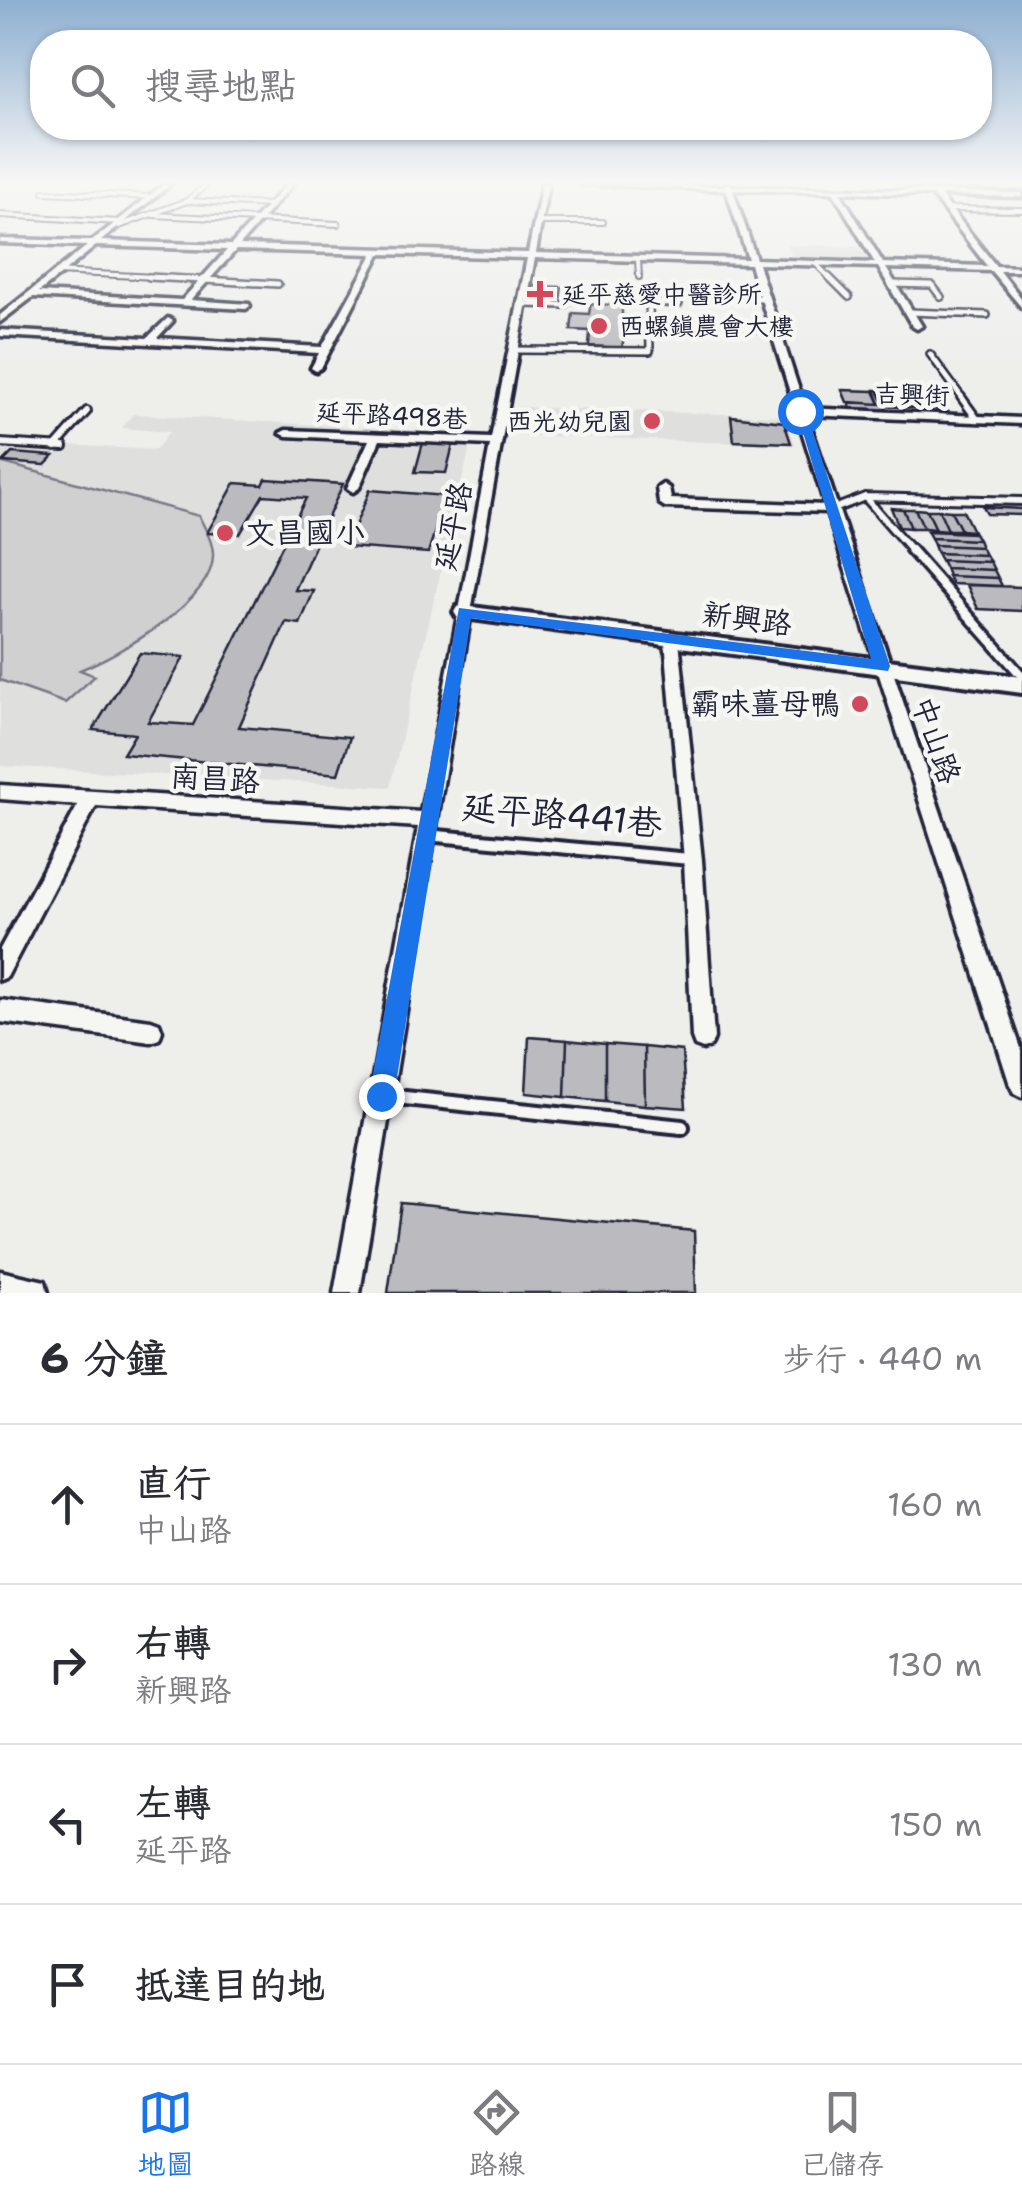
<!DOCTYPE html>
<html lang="zh-TW">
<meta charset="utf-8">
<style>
body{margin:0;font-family:"Shantell Sans","LXGW WenKai TC",sans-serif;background:#f2f2f3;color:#2b2b33}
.stop{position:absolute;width:30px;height:30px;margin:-22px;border:8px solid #1a73e8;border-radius:50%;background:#fff}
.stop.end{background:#1a73e8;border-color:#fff;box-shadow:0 2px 10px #0008}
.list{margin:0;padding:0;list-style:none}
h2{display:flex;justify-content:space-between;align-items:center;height:130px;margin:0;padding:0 40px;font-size:42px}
h2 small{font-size:32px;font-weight:400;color:#7c7c81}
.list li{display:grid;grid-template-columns:65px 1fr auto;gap:30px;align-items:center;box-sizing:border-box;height:160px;padding:0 40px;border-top:2px solid #e1e1e2}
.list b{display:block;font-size:38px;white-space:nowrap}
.list p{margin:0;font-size:32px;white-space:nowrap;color:#7c7c81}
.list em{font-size:32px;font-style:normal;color:#7c7c81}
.icon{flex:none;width:55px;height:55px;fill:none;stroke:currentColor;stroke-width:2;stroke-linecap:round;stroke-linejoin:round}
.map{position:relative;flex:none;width:1022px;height:1293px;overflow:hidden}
.search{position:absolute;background:#fff;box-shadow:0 2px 8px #0004;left:30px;right:30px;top:30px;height:110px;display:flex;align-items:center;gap:25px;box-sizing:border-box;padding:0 35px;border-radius:40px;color:#7c7c81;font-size:38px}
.sheet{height:770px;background:#fff}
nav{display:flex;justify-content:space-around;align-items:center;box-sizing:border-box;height:140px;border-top:2px solid #e1e1e2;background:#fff;font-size:28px;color:#7c7c81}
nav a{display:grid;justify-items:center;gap:5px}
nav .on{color:#1a73e8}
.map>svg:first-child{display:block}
.built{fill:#dfdfde}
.green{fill:#d0d0d1;stroke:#797986;stroke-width:2.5}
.building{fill:#bbbbbf;stroke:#22223b;stroke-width:2.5}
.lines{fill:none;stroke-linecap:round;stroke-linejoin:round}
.service-far5-casing{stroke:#22223b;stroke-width:8}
.service-far4-casing{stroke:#22223b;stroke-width:10}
.service-far3-casing{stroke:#22223b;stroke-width:12}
.service-far2-casing{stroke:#22223b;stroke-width:15}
.service-far1-casing{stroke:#22223b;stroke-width:18}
.service-casing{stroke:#22223b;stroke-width:20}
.minor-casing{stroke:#22223b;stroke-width:7}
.tertiary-casing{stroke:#22223b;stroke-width:8}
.service-far5{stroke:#f6f6f2;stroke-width:4}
.service-far4{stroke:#f6f6f2;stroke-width:5}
.service-far3{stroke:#f6f6f2;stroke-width:6}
.service-far2{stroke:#f6f6f2;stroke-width:8}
.service-far1{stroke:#f6f6f2;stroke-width:10}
.service{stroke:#f6f6f2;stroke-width:12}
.minor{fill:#f6f6f2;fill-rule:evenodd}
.tertiary{fill:#f6f6f2;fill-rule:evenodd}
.route{fill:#1a73e8}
.poi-dot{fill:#d1495b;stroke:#f6f6f2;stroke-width:4}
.labels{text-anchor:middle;stroke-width:9;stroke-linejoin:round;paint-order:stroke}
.far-poi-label{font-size:25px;fill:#22223b;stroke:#f6f6f2;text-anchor:start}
.far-street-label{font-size:25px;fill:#22223b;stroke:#f6f6f2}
.street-label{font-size:30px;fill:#22223b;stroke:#f6f6f2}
.poi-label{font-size:30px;fill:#22223b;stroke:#f6f6f2;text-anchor:start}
.near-street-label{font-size:35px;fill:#22223b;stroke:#f6f6f2}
</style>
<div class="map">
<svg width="1022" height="1293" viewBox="0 0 1022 1293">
<rect width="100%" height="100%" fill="#eeeeeb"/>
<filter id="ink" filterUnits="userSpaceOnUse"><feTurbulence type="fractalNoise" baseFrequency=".01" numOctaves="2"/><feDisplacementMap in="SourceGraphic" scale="20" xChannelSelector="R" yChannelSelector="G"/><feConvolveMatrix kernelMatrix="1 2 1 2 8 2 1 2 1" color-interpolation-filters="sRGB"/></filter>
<g filter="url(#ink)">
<path class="built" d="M787,245L859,247L870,262L794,259Z
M518,407L786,416L795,445L513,435Z
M133,414L473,434L390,787L0,766V449L57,454L66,445L156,450L169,432L122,428Z"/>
<path class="green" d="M0,462L199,516C204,527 213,541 213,553C216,601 117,655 80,670L95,676L65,703L0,680Z"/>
<path class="building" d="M533,286L562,287L560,301L530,299Z
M591,302L622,303V316H628L622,348L589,346L590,331L571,330L573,313L589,314Z
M842,390L874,391L880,404L847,402Z
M875,390H878L887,410L851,408L849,402L880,404Z
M880,390L940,394L947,410L885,406Z
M731,416L784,422L791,443L734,441Z
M424,439L454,441L446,473L415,472Z
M12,453L54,456L45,465L3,462Z
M266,479L343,484L295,590L314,591L300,624L286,622L239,727L350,737L338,774L123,754L135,734L93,730L140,653L184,657L148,722L193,725L306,498L263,495L240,534L207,533L235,483L263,485Z
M370,490L446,496L428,553L346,547Z
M983,507L1022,509V515L987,514Z
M891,508L903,509L911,528L899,527Z
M903,509H915L924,528H911Z
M915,509L927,510L936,529L924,528Z
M927,510H939L948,530L936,529Z
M939,510L951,511L961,530H948Z
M951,511H963L973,531L961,530Z
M927,531L974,533L978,540L931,538Z
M931,538L978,540L981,547L934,545Z
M934,545L981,547L985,555L937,553Z
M937,553L985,555L990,562L941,560Z
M941,560L990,562L994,570L945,568Z
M945,568L994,570L998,578L948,576Z
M948,576L998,578L1002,586L952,584Z
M967,585L1022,587V611L978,609Z
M529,1037L567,1040L565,1097L526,1093Z
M567,1040L605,1044V1101L565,1097Z
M605,1044L644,1047L645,1105L605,1101Z
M644,1047L682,1051L686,1108L645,1105Z
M401,1203L694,1231L696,1293H388Z"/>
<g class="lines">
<defs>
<path id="service-far5" d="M44,192L151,197
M187,201L271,205
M946,209L1022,210
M0,215L120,222
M153,215L338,224
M537,222H603
M119,226L187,201L207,184
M638,259L639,277
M816,264L831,279
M57,272L195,279"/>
<path id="service-far4" d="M149,277L278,284
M829,277L849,297
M892,284L932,285L941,297
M708,297L763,298
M649,302L679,304
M909,312L987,315
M729,328L773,329
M515,350L650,351L649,302L567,300L565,305L523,304
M930,354L963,399"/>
<path id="service-far3" d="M961,397L977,419
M0,443L64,447
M55,447L87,411
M865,497L912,551
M834,509L865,497L1022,501"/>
<path id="service-far2" d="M910,549L1022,676"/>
<path id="service-far1" d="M426,835L690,859"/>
<path id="service" d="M386,1096L682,1127"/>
<path id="minor" d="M164,184H171L101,241L231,245L287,184H293L240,245L528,253L542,184H548L536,253L748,259L726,190L580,184L725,186V184H731L732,186L1022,193V197L940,195L996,266L1022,267V271H1000L1022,299V308L991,271L886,268L922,326L917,329L912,326L878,267L758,264L805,408L1022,418V424L807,415C877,625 949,839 1022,1051V1097L1014,1093L1010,1085L827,512L665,507L659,503L657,488L663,484L669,488L671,499L825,505L750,264L535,258L474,594L360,1293H334L418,827L96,806L7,977L0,980V949L78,805L0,799V785L421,812L490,445L380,440L359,488L353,492L347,488L369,440L286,436L280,433L286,430L491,438L527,258L380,254L321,368L316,371L311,368L319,353L0,336V330L147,338L168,318L173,321L157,338L322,347L373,254L236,250L191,300L249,304L250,306L246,309L33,297L0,322V315L87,246L0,243V239L92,241ZM733,190L833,192L875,263L756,259ZM840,192L932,195L987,266L883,263ZM96,246L227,250L182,300L39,292Z
M672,635L679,640L702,860L714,1038L711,1046L703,1049L695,1046L692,1038L684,860L665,640Z
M0,1000L151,1020L159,1023L162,1031L159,1039L151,1042L0,1022Z
M0,1271L45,1281L48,1293H0Z"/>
<path id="tertiary" d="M464,606L1022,677V693L457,617L454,612L457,607Z"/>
</defs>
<use href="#service-far5" class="service-far5-casing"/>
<use href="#service-far4" class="service-far4-casing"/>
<use href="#service-far3" class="service-far3-casing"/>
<use href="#service-far2" class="service-far2-casing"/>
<use href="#service-far1" class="service-far1-casing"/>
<use href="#service" class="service-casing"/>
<use href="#minor" class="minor-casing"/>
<use href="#tertiary" class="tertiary-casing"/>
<use href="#service-far5" class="service-far5"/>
<use href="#service-far4" class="service-far4"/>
<use href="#service-far3" class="service-far3"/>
<use href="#service-far2" class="service-far2"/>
<use href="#service-far1" class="service-far1"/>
<use href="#service" class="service"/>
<use href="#minor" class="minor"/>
<use href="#tertiary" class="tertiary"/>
</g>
</g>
<linearGradient id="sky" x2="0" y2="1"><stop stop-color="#8eafd1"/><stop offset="0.5" stop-color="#f7f7f6"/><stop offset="1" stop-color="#f7f7f6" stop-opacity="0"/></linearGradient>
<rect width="1022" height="365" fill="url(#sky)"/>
<path class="route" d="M796,409L806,411L890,666L888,671L471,618L394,1096L390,1105L381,1109L372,1105L369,1096L459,608L871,659Z"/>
<g class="poi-dot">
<path d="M535 279h10v10h10v10h-10v10h-10v-10h-10v-10h10z"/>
<circle cx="599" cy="326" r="10"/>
<circle cx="652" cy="421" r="10"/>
<circle cx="225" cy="533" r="10"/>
<circle cx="860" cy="704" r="10"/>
</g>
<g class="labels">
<g class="far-poi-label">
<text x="562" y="303">延平慈愛中醫診所</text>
<text x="619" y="335">西螺鎮農會大樓</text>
<text x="632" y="430" text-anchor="end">西光幼兒園</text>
</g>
<g class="far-street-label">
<text transform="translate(912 394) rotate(2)" y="9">吉興街</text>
<text transform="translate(392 415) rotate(3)" y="9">延平路498巷</text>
</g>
<g class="street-label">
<text transform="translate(453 526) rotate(-79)" y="10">延平路</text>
<text transform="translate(747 619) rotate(7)" y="10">新興路</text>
<text transform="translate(936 740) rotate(71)" y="10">中山路</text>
<text transform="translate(215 779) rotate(4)" y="10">南昌路</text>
</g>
<g class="poi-label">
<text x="245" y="543">文昌國小</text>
<text x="840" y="714" text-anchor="end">霸味薑母鴨</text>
</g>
<g class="near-street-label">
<text transform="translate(562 815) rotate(5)" y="12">延平路441巷</text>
</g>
</g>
</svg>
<div class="stop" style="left:800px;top:411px"></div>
<div class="stop end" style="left:381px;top:1096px"></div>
<div class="search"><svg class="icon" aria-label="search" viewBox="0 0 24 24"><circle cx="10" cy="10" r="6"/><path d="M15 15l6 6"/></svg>搜尋地點</div>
</div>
<section class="sheet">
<h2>6 分鐘<small>步行 · 440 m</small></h2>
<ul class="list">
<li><svg class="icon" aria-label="ahead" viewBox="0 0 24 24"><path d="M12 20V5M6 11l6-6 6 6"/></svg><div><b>直行</b><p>中山路</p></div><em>160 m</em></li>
<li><svg class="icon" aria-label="right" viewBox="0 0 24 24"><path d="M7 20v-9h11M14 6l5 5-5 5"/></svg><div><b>右轉</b><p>新興路</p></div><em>130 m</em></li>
<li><svg class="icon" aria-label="left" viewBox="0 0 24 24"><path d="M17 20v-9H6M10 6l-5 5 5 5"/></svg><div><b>左轉</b><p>延平路</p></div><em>150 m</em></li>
<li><svg class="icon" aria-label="arrive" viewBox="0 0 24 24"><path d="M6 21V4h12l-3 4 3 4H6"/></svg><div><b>抵達目的地</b></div></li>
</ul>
</section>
<nav>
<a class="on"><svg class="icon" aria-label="map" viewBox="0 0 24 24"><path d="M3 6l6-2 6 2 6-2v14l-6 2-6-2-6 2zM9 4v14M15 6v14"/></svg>地圖</a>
<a><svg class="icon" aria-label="directions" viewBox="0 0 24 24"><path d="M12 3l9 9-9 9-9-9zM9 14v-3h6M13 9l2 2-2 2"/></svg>路線</a>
<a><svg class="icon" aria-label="saved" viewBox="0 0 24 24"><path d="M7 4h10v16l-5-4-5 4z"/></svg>已儲存</a>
</nav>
